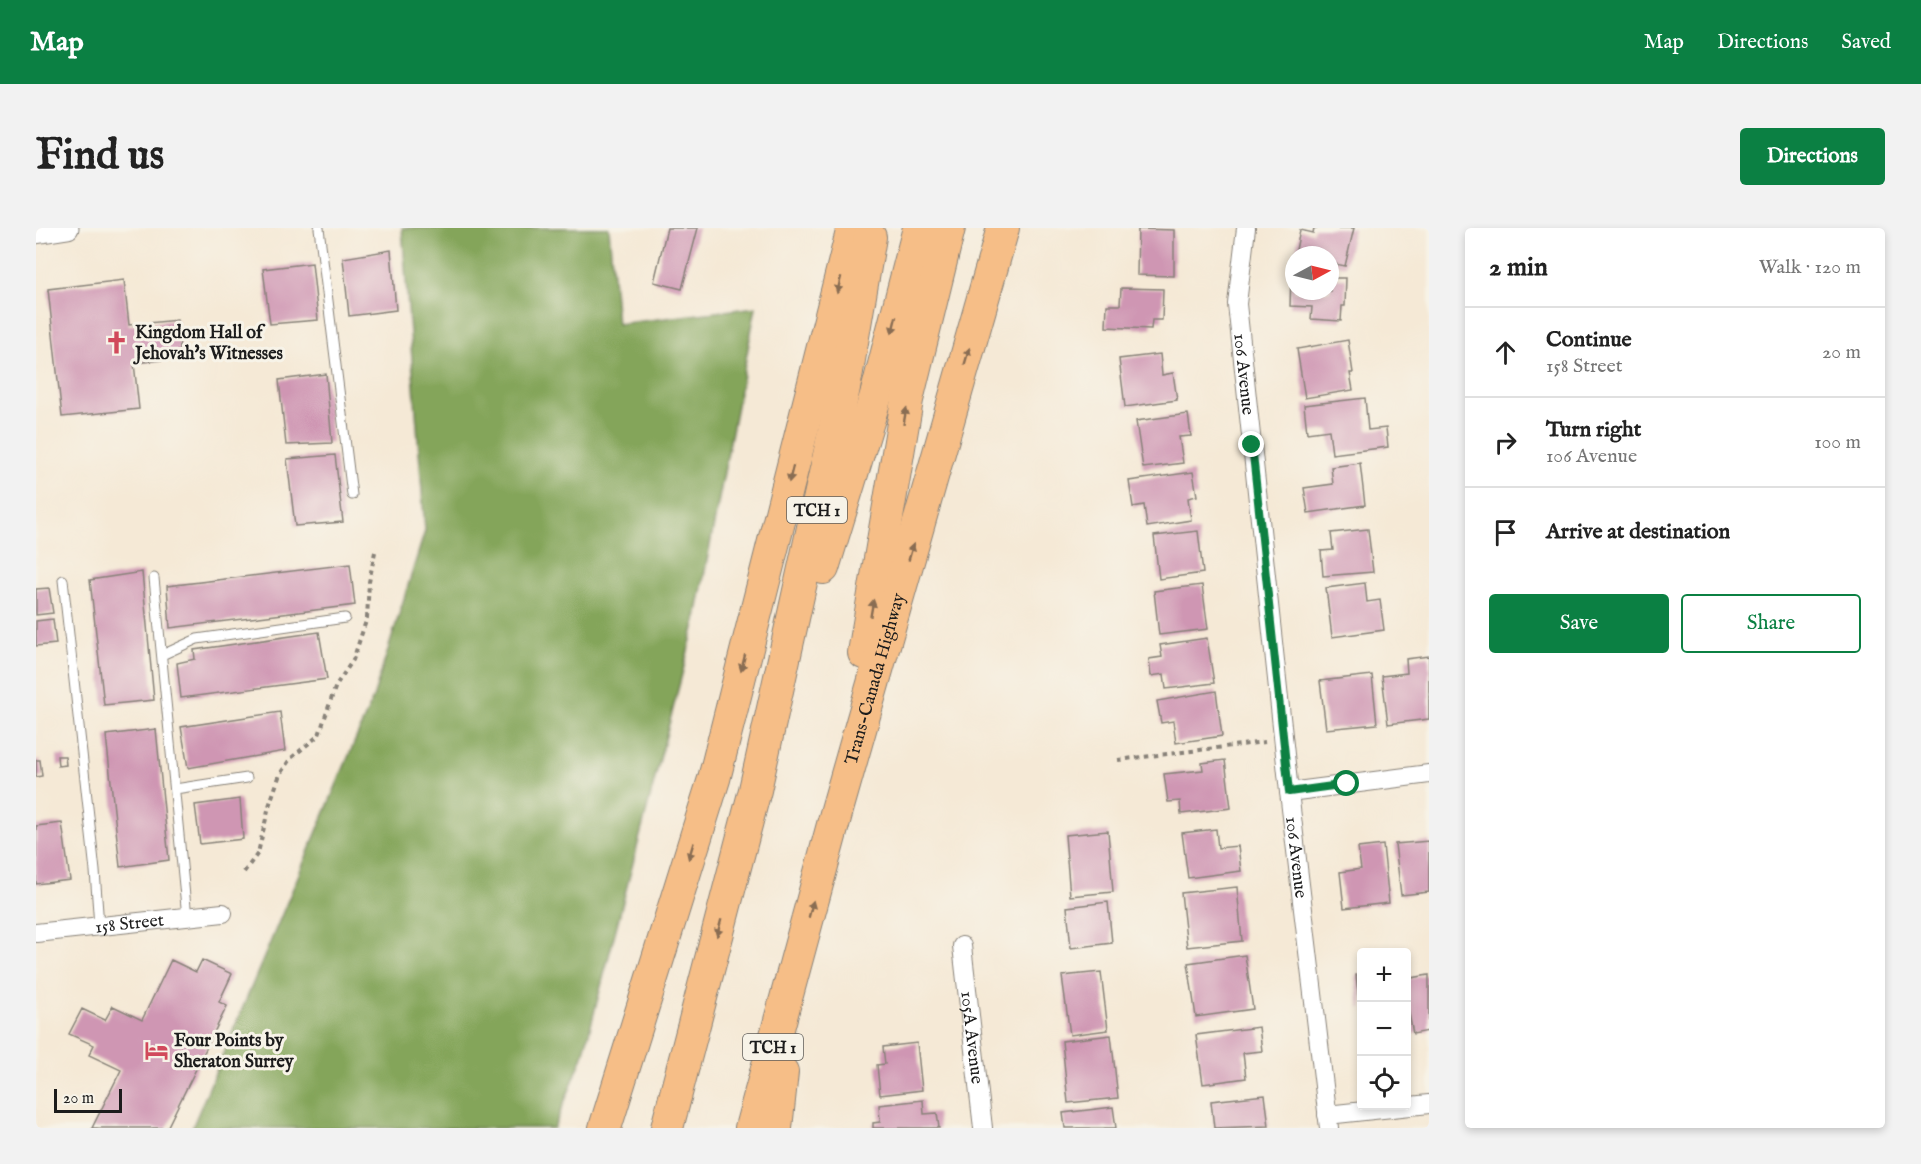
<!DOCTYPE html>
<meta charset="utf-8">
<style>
body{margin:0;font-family:"IM FELL English",serif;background:#f2f2f2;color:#222}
.controls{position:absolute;right:18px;bottom:18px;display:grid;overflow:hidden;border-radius:6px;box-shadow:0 3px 9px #0003}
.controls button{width:54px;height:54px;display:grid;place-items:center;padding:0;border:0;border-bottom:2px solid #e0e0e0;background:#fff;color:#222;font:30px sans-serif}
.compass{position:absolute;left:1249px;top:18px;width:54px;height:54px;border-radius:50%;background:#fff;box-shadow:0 3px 9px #0003;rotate:83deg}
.scale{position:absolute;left:18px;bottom:15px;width:68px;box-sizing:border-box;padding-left:6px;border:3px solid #1c1c1c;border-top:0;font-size:16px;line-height:21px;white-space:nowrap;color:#1c1c1c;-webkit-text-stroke:4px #f7f3e8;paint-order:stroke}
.stop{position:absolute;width:18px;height:18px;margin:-14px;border:4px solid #0b8043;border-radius:50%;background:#fff}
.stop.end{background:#0b8043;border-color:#fff;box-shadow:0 2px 6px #0008}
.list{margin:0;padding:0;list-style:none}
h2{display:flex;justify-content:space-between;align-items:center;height:78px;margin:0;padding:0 24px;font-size:26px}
h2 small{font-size:20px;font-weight:400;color:#767676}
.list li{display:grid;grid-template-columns:39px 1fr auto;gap:18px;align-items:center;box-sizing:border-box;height:90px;padding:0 24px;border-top:2px solid #e0e0e0}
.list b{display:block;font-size:22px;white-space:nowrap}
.list p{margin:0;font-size:20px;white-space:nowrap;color:#767676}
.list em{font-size:20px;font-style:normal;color:#767676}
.actions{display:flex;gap:12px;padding:18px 24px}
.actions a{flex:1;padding:14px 0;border:2px solid #0b8043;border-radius:6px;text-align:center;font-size:21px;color:#0b8043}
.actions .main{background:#0b8043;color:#fff}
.icon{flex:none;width:33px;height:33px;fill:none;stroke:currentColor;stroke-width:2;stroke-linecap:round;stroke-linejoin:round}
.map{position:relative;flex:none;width:1393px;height:900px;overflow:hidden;border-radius:6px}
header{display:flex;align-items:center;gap:36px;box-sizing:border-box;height:84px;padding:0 30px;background:#0b8043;color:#fff}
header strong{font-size:28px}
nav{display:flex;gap:33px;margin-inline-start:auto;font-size:21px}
.intro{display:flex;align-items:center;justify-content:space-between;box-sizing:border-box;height:144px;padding:0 36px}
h1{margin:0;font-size:42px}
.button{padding:15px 27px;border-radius:6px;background:#0b8043;color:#fff;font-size:21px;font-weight:700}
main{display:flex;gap:36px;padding:0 36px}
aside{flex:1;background:#fff;border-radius:6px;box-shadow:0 3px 9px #0003}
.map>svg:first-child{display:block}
.forest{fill:#84a55a;stroke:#50603b;stroke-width:1.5}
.building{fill:#cf96b3}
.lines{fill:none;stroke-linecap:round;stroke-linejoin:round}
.service-casing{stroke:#888279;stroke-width:11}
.minor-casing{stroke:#888279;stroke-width:20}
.tertiary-casing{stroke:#888279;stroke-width:23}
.motorway-casing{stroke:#888279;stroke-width:34}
.path{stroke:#888279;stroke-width:4;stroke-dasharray:4.5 4.5;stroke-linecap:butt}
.service{stroke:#fff;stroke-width:9}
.minor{stroke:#fff;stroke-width:18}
.tertiary{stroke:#fff;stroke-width:21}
.motorway{stroke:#f6be87;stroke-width:32}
.oneway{fill:#896d52}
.route{stroke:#0b8043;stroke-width:8}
.labels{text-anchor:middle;stroke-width:6;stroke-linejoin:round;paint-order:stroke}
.shield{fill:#f7f3e8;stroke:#5e5c59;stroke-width:1.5}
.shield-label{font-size:16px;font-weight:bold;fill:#1c1c1c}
.poi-label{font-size:18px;font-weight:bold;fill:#1c1c1c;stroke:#f7f3e8;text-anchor:start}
.street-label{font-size:18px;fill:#1c1c1c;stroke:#f7f3e8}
</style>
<header>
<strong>Map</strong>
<nav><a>Map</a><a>Directions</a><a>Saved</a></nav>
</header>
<div class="intro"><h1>Find us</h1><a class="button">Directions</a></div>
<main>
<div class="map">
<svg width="1393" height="900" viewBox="0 0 1393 900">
<rect width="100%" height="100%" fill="#f7f3e8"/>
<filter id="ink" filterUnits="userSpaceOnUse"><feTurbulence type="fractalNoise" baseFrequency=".0167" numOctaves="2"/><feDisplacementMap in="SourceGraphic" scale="12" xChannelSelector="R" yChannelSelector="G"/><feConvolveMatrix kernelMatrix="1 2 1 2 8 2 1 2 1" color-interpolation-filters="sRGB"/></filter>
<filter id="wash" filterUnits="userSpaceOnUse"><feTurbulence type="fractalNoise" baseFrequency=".008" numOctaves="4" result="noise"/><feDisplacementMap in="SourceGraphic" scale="24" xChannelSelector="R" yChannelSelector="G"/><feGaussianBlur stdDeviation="1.35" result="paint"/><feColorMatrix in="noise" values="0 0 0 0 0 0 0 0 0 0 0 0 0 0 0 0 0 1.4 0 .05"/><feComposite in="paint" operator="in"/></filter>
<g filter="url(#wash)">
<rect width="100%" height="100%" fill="#f5e9d6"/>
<path class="forest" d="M366,0H573L581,96L720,79L658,400L547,828L518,900H156L337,470L389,303Z"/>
<g id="blocks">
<path class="building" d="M631,0H662L646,61L618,54Z
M1278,0H1318L1309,38L1294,35V27H1259L1264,2L1277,5Z
M1102,1L1138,2V48L1101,47Z
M355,22L360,82L313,88L307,30Z
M276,35L282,92L234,96L227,41Z
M1255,47H1258V63H1294V50H1310L1309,78H1306L1305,93L1275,91L1276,79L1254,78Z
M88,52L93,97L141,92L145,130L98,135L103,181L26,189L12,61Z
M1085,60L1127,61L1126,92H1116L1115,101L1070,99L1071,77H1084Z
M1312,112L1317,145H1314L1317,162L1269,170L1261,121Z
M1124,126L1126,147L1137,145L1141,172L1089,179L1083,131Z
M290,146L296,215L250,217L243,152Z
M1329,170L1332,202L1350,200L1352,219L1296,226L1293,202L1271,205L1268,177Z
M1152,186L1155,208L1143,209L1147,235L1107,240L1100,193Z
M299,227L307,294L259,298L251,231Z
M1324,235L1329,277L1272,285L1268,260L1297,256L1295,239Z
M1157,244L1161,268L1152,270L1155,292L1111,299L1108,277L1097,279L1093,253Z
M1332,301L1337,344L1287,348L1285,323L1297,322L1295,305Z
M1162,303L1167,345L1123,351L1118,308Z
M314,336L319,377L134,400L131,358Z
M106,344L118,472L68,477L54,352Z
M1329,355L1331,374L1344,372L1348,402L1296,409L1290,360Z
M1166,357L1172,401L1123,407L1118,363Z
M13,360L17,385L0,387V361Z
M17,391L20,416L0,418V393Z
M283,404L291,451L145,470L141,435L159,431L158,422Z
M1171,410L1178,455L1130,461L1128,446L1115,448L1113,431L1126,429L1124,417Z
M1393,428V491L1352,496L1346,448L1371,445L1370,431Z
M1336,447L1341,496L1290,501L1284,453Z
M1180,463L1186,508L1140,515L1137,493L1125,495L1121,473Z
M244,484L249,523L152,540L145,499Z
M120,501L133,632L84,639L70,507Z
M21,528H29L30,537L22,538Z
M0,532H4L6,548L0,549Z
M1189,532L1195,580L1145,586L1144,573L1132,574L1128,546L1167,542L1166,535Z
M204,571L207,611L164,616L159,577Z
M26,595L34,652L0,656V598Z
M1180,601L1182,620L1202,618L1205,643L1152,650L1146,605Z
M1072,603L1077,664L1034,668L1029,607Z
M1393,613V664L1365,667L1359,616Z
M1347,617L1353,675L1308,680L1304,644L1325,641L1322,620Z
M1201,659L1206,713L1151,719L1145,665Z
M1072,674L1076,715L1035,720L1031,679Z
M1209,727L1217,781L1160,789L1152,735Z
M135,732L160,744L166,732L196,746L183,774L191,778L131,900H56L85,842L53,827L58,817L33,806L46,781L69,792L77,778L106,792Z
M1065,744L1072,802L1034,807L1026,748Z
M1326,746V780H1324L1320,747Z
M1393,747V803L1377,806L1370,770V751Z
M1223,799L1226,823L1207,825L1210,850L1167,856L1160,807Z
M1075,807L1082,870L1032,875L1026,813Z
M881,815L886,862L844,867L841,837L849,836L847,819Z
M1229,867L1233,898L1178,900L1175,873Z
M887,872L888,886L901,885L903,900H837V895L844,894L843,877Z
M1077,879L1080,900H1029L1027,885Z"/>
</g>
</g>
<g filter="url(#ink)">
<use href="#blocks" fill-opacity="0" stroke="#888279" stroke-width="1.5"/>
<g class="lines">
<defs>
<path id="service" d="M283,0L316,267
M118,350L151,689
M27,352L59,643L63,698
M126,427L161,411L309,390
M139,561L211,550"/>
<g id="minor">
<path id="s1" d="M1210,0L1201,76L1253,564L1293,900"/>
<path d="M1253,564L1393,546"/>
<path id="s2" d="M0,705L187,685"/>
<path id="s3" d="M926,718L947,900"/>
<path d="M1291,887L1393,876"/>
</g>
<path id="tertiary" d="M0,5L32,0"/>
<g id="motorway">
<path d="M787,340L841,164L883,0"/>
<path d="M828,425L871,172L913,0"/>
<path d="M569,900L678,551L817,0"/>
<path d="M631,900L719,562L809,155L834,9"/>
<path id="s4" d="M715,900L801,582L967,0"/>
<path d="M740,900L746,844"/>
</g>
</defs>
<use href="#service" class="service-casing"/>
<use href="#minor" class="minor-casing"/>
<use href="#tertiary" class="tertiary-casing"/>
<use href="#motorway" class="motorway-casing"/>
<path class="path" d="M1082,532L1229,514
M208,644L222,625L233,578L244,546L254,531L283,507L300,457L317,432L331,390L333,354L339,324"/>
<use href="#service" class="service"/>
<use href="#minor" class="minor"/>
<use href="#tertiary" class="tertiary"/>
<use href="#motorway" class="motorway"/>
</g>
<defs><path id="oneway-solid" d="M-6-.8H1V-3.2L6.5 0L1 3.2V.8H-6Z" transform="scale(1.5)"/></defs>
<g class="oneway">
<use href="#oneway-solid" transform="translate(803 57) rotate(104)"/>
<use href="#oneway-solid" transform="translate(858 97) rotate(104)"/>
<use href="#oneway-solid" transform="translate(931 128) rotate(-74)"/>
<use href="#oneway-solid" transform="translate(869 188) rotate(-80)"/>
<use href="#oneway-solid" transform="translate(755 246) rotate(104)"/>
<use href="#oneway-solid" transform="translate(875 324) rotate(-74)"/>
<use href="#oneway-solid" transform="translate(836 380) rotate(-80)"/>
<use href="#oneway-solid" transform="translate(707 435) rotate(104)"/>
<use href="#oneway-solid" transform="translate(655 623) rotate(107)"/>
<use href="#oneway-solid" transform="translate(775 681) rotate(-75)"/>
<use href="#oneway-solid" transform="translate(683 700) rotate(105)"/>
</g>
</g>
<g class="lines" filter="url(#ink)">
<path class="route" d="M1216,217L1253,564L1311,556"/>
</g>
<defs>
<symbol id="church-bare" viewBox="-9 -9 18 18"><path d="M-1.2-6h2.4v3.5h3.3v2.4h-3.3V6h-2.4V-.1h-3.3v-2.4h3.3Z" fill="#d1495b" stroke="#f7f3e8" stroke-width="2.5" paint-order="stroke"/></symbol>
<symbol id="hotel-bare" viewBox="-9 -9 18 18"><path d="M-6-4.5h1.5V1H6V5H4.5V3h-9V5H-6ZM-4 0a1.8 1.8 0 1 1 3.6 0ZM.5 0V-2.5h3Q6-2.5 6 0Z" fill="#d1495b" stroke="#f7f3e8" stroke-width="2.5" paint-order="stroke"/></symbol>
</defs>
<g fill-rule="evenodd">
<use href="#church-bare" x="64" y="98" width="33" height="33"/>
<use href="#hotel-bare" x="104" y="806" width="33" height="33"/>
</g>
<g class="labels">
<g class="shield">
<rect x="751" y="269" width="60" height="26" rx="4.5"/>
<rect x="707" y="806" width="60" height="26" rx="4.5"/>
</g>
<g class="shield-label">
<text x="781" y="288">TCH 1</text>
<text x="737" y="825">TCH 1</text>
</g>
<g class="poi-label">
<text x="99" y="110">Kingdom Hall of<tspan x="99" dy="21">Jehovah's Witnesses</tspan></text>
<text x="138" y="818">Four Points by<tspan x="138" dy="21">Sheraton Surrey</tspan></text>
</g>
<g class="street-label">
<text dy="6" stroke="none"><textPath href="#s1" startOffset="147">106 Avenue</textPath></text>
<text dy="6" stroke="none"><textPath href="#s4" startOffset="466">Trans-Canada Highway</textPath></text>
<text dy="6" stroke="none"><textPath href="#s1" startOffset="633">106 Avenue</textPath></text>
<text dy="6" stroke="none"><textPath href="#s2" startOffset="94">158 Street</textPath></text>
<text dy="6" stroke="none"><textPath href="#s3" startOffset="92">105A Avenue</textPath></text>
</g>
</g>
</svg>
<div class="controls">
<button>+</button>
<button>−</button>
<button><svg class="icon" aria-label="locate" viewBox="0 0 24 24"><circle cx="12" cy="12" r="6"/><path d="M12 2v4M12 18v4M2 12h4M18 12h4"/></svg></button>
</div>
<svg class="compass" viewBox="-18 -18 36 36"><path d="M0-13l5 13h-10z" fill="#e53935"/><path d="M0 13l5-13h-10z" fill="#767676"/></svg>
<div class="scale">20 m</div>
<div class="stop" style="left:1311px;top:556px"></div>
<div class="stop end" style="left:1216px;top:217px"></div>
</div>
<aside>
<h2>2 min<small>Walk · 120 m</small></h2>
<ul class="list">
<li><svg class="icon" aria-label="ahead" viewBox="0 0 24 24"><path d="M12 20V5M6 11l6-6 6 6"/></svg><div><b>Continue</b><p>158 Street</p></div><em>20 m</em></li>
<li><svg class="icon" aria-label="right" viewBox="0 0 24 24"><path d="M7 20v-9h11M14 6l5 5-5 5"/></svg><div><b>Turn right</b><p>106 Avenue</p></div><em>100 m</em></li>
<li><svg class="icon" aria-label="arrive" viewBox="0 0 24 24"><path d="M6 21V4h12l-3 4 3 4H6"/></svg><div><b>Arrive at destination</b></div></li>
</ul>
<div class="actions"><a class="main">Save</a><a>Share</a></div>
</aside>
</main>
